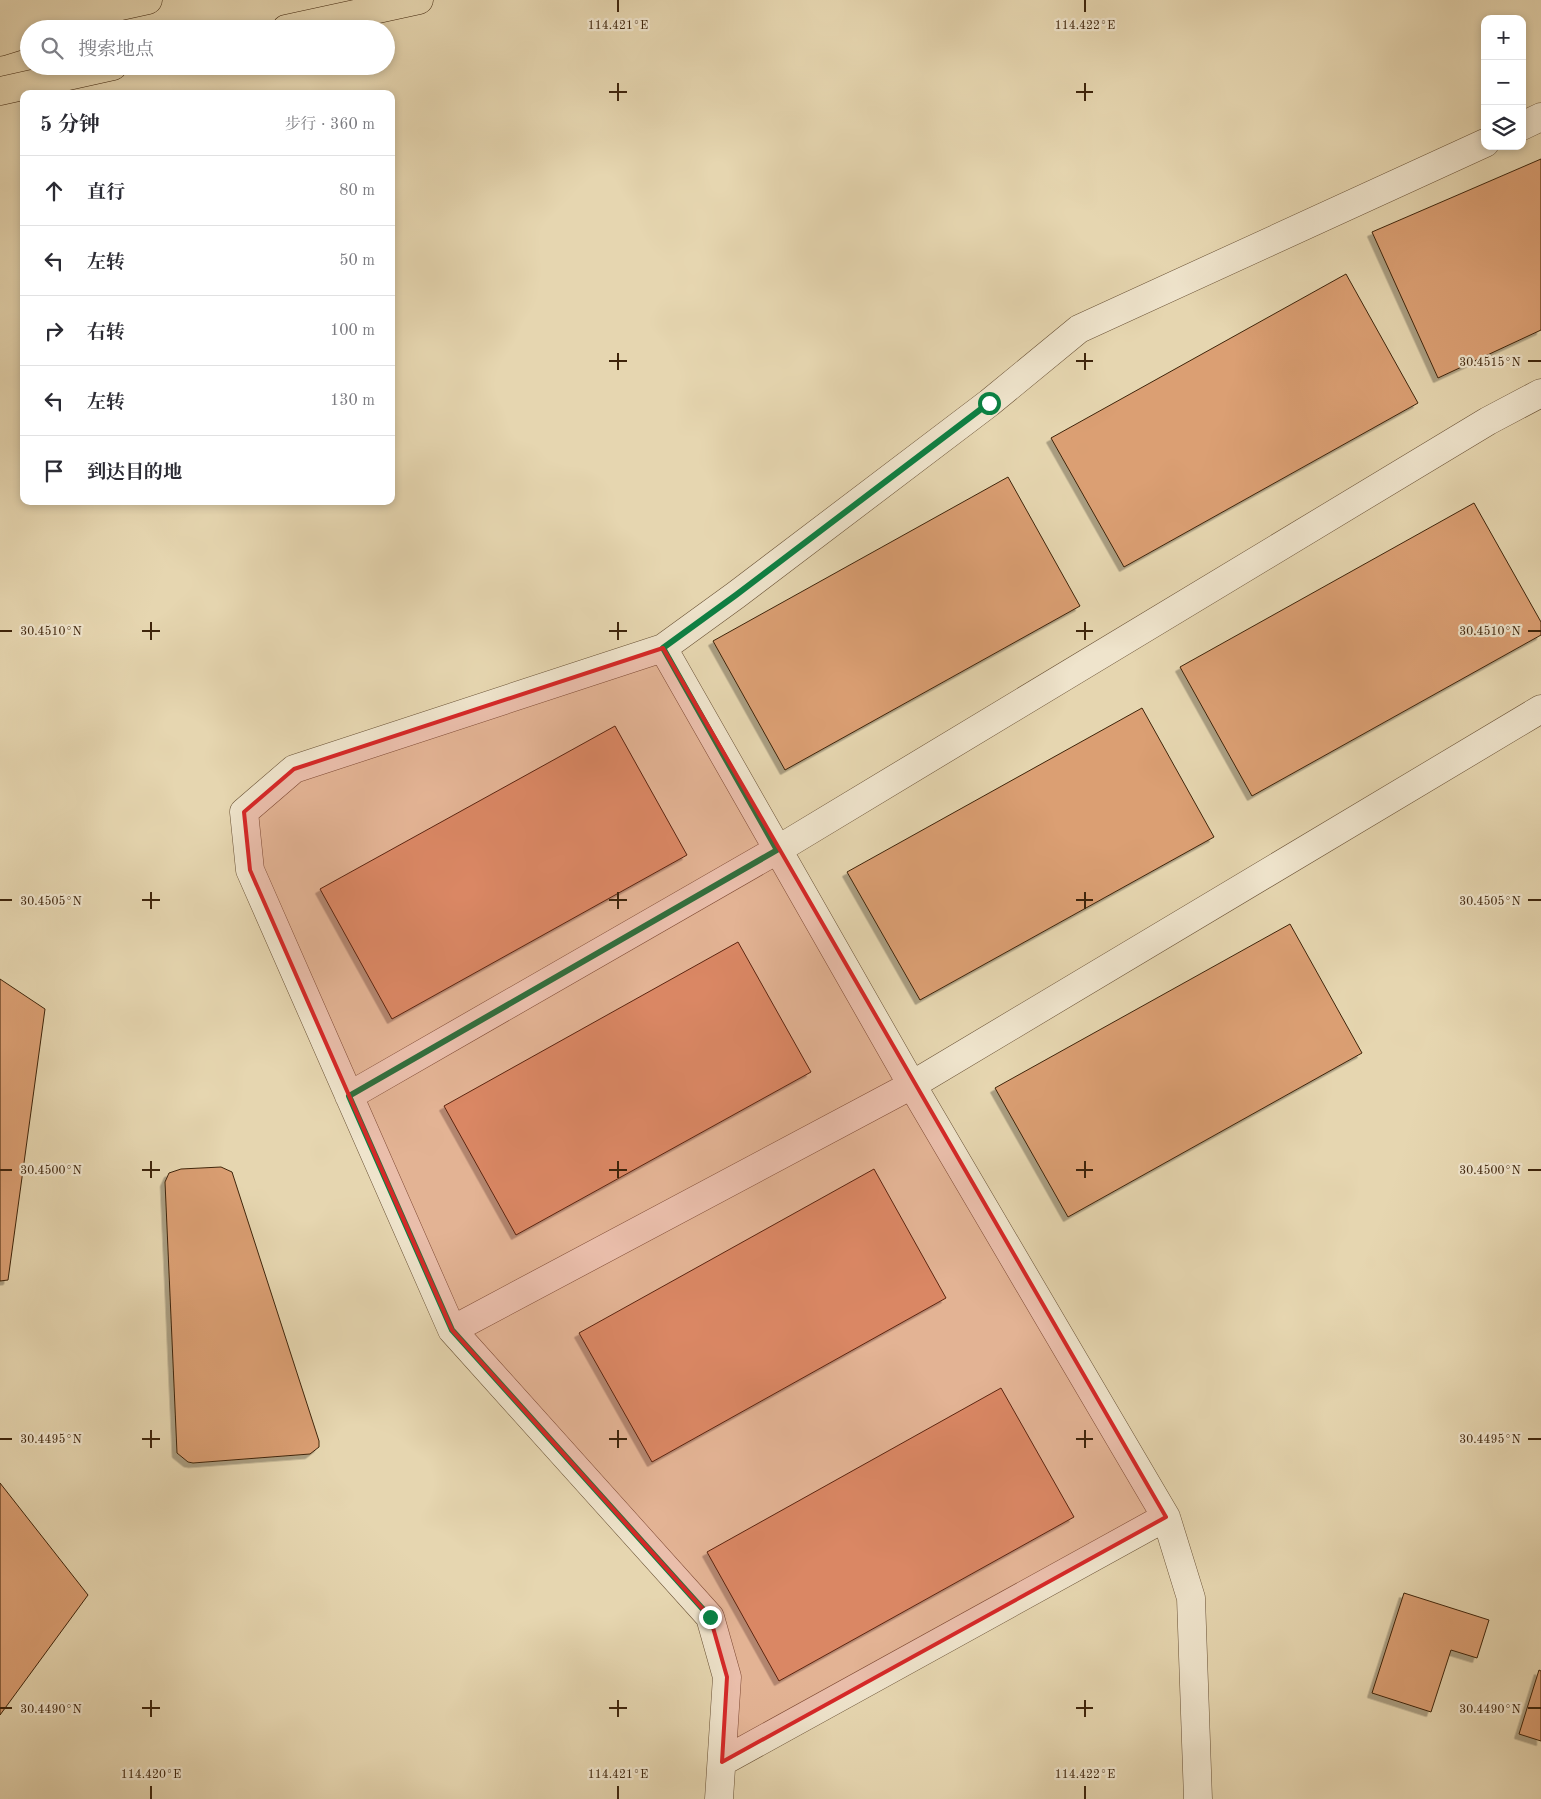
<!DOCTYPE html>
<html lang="zh">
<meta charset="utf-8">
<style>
body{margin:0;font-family:"Old Standard TT","Noto Serif SC",serif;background:#f7f7f7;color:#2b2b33}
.controls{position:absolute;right:15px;top:15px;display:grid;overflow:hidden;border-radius:10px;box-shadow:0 2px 8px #0003}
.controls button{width:45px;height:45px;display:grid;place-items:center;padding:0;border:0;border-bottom:1px solid #e1e1e2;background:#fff;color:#2b2b33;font:25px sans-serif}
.stop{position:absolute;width:15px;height:15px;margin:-11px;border:4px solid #0b8043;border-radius:50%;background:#fff}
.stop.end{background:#0b8043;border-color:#fff;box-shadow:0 1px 5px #0008}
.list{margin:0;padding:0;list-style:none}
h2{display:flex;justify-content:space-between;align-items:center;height:65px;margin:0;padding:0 20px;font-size:21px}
h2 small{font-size:16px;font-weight:400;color:#7c7c81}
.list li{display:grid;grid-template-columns:32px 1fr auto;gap:15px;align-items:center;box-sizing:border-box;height:70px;padding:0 20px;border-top:1px solid #e1e1e2}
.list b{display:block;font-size:19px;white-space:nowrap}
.list em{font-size:16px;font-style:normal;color:#7c7c81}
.icon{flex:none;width:28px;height:28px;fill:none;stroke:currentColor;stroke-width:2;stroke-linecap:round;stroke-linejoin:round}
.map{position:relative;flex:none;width:1541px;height:1799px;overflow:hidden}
.search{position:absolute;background:#fff;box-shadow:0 2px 8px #0003;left:20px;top:20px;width:375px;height:55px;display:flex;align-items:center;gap:12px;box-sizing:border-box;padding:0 18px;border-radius:28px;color:#7c7c81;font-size:19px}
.panel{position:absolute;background:#fff;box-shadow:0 2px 8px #0003;left:20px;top:90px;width:375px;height:415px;border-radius:10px}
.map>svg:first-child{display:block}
.building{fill:#db9f73;stroke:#3e240b;filter:url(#shadow)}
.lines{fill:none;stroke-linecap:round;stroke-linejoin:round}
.street-casing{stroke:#685034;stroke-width:29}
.primary-casing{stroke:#3e240b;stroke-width:29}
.highway-casing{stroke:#3e240b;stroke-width:29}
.street{stroke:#efe4cc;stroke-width:28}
.primary{stroke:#e6d6b0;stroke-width:28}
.highway{stroke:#e6d6b0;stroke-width:28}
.route{stroke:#0b8043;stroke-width:6}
.marked{fill:#d62828;fill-opacity:0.2;stroke:#d62828;stroke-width:4;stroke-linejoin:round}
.ticks{fill:none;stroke:#3e240b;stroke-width:2}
.ticks-label{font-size:12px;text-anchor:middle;fill:#3e240b;stroke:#efe4cc;stroke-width:4.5;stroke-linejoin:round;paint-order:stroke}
</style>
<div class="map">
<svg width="1541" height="1799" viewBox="0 0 1541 1799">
<defs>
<filter id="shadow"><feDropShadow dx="-4.5" dy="4.5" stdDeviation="0" flood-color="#0004"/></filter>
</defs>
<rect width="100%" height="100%" fill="#e6d6b0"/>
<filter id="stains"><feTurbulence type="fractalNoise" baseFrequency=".004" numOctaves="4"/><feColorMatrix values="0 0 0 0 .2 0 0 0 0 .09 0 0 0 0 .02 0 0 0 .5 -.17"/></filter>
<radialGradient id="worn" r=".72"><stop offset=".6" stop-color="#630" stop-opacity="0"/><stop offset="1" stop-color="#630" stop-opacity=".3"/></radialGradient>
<path class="building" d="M1541,159V330L1438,378L1372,232Z
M1346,274L1418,403L1124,567L1051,438Z
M1008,477L1080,606L785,770L713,641Z
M1474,503L1541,622V635L1252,796L1180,667Z
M1142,708L1214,837L920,1000L847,872Z
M615,726L687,855L392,1019L320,889Z
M1290,924L1362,1053L1068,1217L995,1088Z
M738,942L811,1072L516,1235L444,1106Z
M0,979L45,1009L8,1280L0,1281Z
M221,1167L232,1172L319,1441V1447L310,1454L193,1463L188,1462L177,1453L165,1182L169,1173L181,1169Z
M874,1169L946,1298L652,1462L579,1333Z
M1001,1388L1074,1517L779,1681L707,1552Z
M0,1483L88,1595L0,1715Z
M1404,1593L1489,1620L1477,1658L1451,1650L1431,1712L1372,1693Z
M1539,1670L1541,1671V1741L1519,1734Z"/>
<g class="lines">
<defs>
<path id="street" d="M1522,126L1541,117
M663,648L912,1085L1166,1517L1191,1598L1198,1799
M349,1096L777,850L1488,421L1541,393
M452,1330L912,1085L1541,709
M722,1762L1166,1517
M719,1799L727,1677L710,1617L452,1330L250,870L244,812L294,769L663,648L736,595L989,403L1079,329L1485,143"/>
<path id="primary" d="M0,5L107,9L148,0
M286,29L419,0
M0,42L29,33
M0,91L113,66"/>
<path id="highway" d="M0,25L107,9"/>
</defs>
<use href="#street" class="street-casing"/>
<use href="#primary" class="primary-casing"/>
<use href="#highway" class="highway-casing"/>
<use href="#street" class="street"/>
<use href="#primary" class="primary"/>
<use href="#highway" class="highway"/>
</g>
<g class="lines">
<path class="route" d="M710,1617L452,1330L349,1096L777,850L663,648L736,595L989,403"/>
</g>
<path class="marked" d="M663,648L1166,1517L722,1762L727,1677L710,1617L452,1330L250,870L244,812L294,769Z"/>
<path class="ticks" d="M618,0V12M1085,0V12M618,83V101M1085,83V101M609,92H627M1076,92H1093M618,353V370M1085,353V370M609,361H627M1076,361H1093M1528,361H1541M151,622V640M618,622V640M1085,622V640M0,631H12M142,631H160M609,631H627M1076,631H1093M1528,631H1541M151,892V909M618,892V909M1085,892V909M0,900H12M142,900H160M609,900H627M1076,900H1093M1528,900H1541M151,1161V1178M618,1161V1178M1085,1161V1178M0,1170H12M142,1170H160M609,1170H627M1076,1170H1093M1528,1170H1541M151,1430V1448M618,1430V1448M1085,1430V1448M0,1439H12M142,1439H160M609,1439H627M1076,1439H1093M1528,1439H1541M151,1700V1717M618,1700V1717M1085,1700V1717M0,1708H12M142,1708H160M609,1708H627M1076,1708H1093M1528,1708H1541M151,1786V1799M618,1786V1799M1085,1786V1799"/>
<g class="ticks-label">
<text x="618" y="29">114.421°E</text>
<text x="1085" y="29">114.422°E</text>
<text x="1490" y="366">30.4515°N</text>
<text x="51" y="635">30.4510°N</text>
<text x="1490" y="635">30.4510°N</text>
<text x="51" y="905">30.4505°N</text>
<text x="1490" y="905">30.4505°N</text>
<text x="51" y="1174">30.4500°N</text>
<text x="1490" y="1174">30.4500°N</text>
<text x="51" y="1443">30.4495°N</text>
<text x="1490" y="1443">30.4495°N</text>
<text x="51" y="1713">30.4490°N</text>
<text x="1490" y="1713">30.4490°N</text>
<text x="151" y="1778">114.420°E</text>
<text x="618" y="1778">114.421°E</text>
<text x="1085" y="1778">114.422°E</text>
</g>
<rect width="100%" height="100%" filter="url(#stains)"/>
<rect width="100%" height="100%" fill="url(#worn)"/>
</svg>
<div class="controls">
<button>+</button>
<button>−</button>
<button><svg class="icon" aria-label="layers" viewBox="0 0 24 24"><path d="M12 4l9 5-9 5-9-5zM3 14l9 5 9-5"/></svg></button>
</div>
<div class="stop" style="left:989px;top:403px"></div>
<div class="stop end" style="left:710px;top:1617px"></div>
<div class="search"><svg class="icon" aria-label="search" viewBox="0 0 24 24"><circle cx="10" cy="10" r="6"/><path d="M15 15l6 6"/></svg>搜索地点</div>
<section class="panel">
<h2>5 分钟<small>步行 · 360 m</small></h2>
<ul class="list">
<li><svg class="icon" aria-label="ahead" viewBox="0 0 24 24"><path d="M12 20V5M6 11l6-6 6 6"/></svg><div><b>直行</b></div><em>80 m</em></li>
<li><svg class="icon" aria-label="left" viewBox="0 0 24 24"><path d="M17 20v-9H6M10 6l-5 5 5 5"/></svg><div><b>左转</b></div><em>50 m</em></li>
<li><svg class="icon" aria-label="right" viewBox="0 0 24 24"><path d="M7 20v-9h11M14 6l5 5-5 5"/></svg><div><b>右转</b></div><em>100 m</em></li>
<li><svg class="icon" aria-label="left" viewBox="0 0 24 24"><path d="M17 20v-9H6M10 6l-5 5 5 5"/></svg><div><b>左转</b></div><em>130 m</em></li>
<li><svg class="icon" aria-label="arrive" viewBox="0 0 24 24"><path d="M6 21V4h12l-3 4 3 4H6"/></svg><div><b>到达目的地</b></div></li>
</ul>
</section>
</div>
